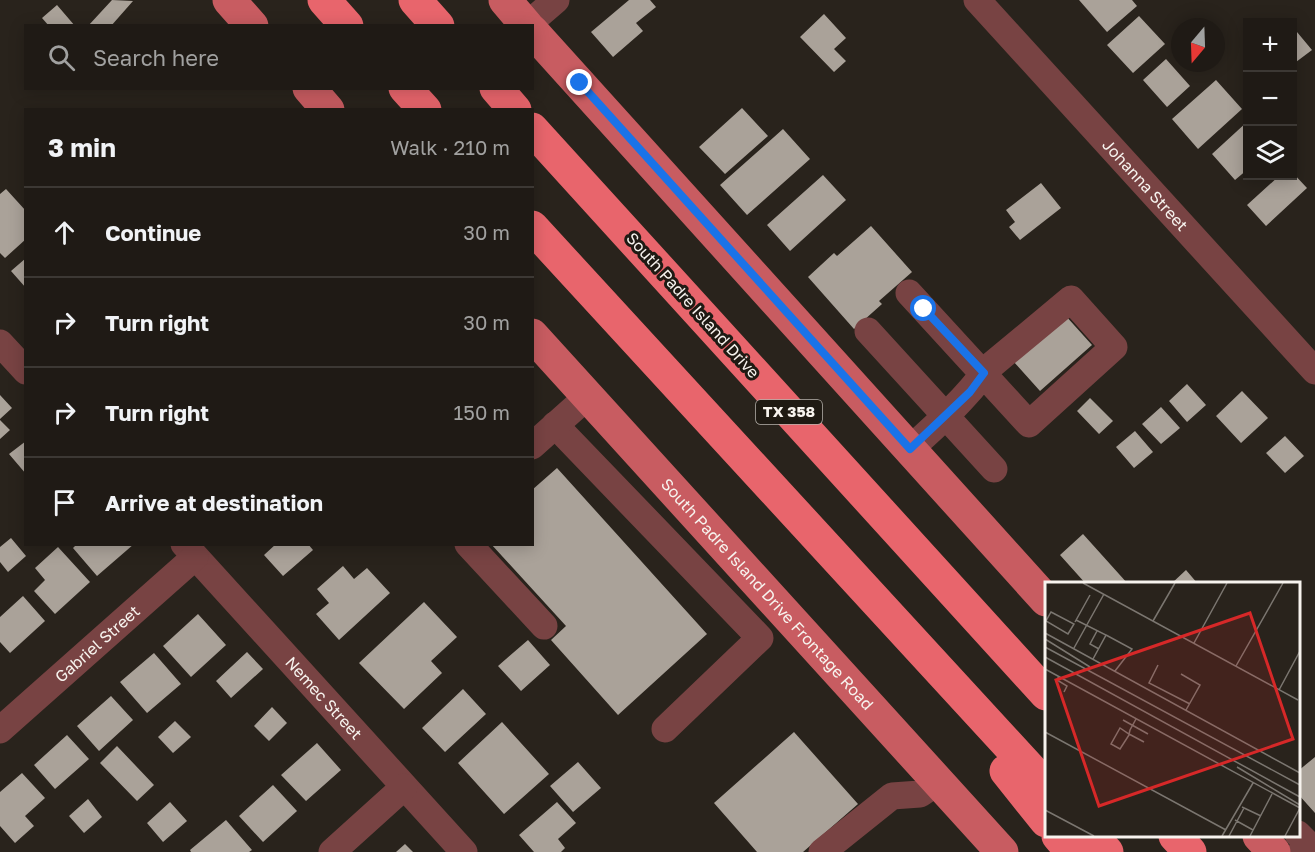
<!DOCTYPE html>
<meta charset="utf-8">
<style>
body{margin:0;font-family:"Golos Text",sans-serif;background:#27231e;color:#f1f3f6}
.controls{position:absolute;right:18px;top:18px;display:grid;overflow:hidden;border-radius:0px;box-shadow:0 3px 15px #0003}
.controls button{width:54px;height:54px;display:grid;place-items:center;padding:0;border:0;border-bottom:2px solid #3c3834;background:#1f1a15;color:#f1f3f6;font:30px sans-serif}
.compass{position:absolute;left:1171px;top:18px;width:54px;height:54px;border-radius:50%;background:#1f1a15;box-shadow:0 3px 15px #0003;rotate:199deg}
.stop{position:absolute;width:18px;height:18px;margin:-14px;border:4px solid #1a73e8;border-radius:50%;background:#fff}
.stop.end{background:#1a73e8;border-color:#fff;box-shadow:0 2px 6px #0008}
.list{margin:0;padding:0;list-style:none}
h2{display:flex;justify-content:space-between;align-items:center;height:78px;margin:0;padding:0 24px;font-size:26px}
h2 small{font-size:20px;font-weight:400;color:#a1a1a0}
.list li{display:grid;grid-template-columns:39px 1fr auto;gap:18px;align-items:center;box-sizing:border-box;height:90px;padding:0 24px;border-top:2px solid #3c3834}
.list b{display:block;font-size:22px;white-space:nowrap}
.list em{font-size:20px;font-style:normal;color:#a1a1a0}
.icon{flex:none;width:33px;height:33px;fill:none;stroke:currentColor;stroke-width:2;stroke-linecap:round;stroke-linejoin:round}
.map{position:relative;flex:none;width:1315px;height:852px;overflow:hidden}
.search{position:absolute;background:#1f1a15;box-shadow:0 3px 15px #0003;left:24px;top:24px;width:510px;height:66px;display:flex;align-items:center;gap:15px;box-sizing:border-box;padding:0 21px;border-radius:0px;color:#a1a1a0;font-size:22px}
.panel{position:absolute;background:#1f1a15;box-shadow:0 3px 15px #0003;left:24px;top:108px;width:510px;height:438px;border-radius:0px}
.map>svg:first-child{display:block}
.building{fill:#aaa299}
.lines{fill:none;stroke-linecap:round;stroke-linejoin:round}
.minor{stroke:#784343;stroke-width:27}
.major{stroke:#c85c61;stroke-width:33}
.highway{stroke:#e8656c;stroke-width:33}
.route{stroke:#1a73e8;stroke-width:8}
.labels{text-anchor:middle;stroke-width:6;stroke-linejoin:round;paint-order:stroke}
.shield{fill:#1f1a13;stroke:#b6b2ac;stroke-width:1.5}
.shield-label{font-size:15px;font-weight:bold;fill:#f7f3ee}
.street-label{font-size:16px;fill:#f7f3ee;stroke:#1f1a13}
.inset-road{fill:none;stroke:#7b7670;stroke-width:1.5}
.view{fill:#d62828;fill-opacity:0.15;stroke:#d62828;stroke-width:3}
.inset-edge{fill:none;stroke:#f7f3ee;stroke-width:3}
</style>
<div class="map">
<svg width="1315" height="852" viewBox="0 0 1315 852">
<rect width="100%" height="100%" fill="#29231c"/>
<path class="building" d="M112,0L133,1L111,26H88Z
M629,0H650L656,7L636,23L643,31L613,57L591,32Z
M1079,0H1132L1137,6L1107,32Z
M57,5L75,26H49L42,18Z
M824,14L846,38L834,49L846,61L834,72L800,37Z
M1139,16L1165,44L1133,73L1107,45Z
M1292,26L1312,50L1292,65Z
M1166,59L1190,86L1167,107L1143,80Z
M1216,80L1242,109L1198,149L1172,119Z
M742,108L768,136L725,174L699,147Z
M1248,121V169L1235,180L1212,154Z
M783,129L810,159L747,215L720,185Z
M1292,172L1307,188L1266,226L1247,205L1279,176H1292Z
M823,175L846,200L790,251L767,225Z
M1041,183L1061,208L1020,240L1009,227L1015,222L1006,210Z
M6,189L26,211V239L5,258L0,253V194Z
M871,226L912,272L879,301L882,304L854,329L808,277L834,253L837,256Z
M26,258V288L11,271Z
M1065,315L1092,345L1040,391L1013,361Z
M1187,384L1206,405L1187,422L1169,401Z
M1242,391L1268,418L1241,443L1216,416Z
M0,395L12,408L0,419Z
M1090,398L1113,421L1099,434L1077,411Z
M1161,407L1180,428L1161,444L1142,424Z
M0,420L10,430L0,439Z
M1135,431L1153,452L1134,468L1116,447Z
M1285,436L1304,456L1285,473L1266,453Z
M26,441V474L9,454Z
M557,468L707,634L618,715L551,640L566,626L491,544H532V490Z
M1083,534L1128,584H1086L1060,555Z
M11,538L26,556L8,572L0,562V547Z
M77,544H134L97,576L73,548Z
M276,544H308L313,550L283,576L264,555Z
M58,547L90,582L55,614L34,591L45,580L35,568Z
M343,566L354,579L367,568L390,593L339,640L316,614L329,603L317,589Z
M1186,570L1198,584H1171Z
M23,596L45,621L10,653L0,642V617Z
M424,602L457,637L431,661L442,673L404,709L359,663Z
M198,614L226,645L191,677L163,646Z
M528,640L550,665L521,691L498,666Z
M247,652L263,669L231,698L216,681Z
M154,653L181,684L147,713L120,682Z
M463,689L486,714L445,752L422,728Z
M111,696L133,720L99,751L77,726Z
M272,707L287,723L269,741L254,726Z
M175,721L191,737L173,753L158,737Z
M502,722L549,774L504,814L458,763Z
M794,732L858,804L803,852H757L714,803Z
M67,735L89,759L55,789L34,765Z
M317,743L341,770L306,801L281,775Z
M117,746L154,785L137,801L100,763Z
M1315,757V813L1298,794V771Z
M578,762L601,788L573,812L550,786Z
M22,773L45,798L25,816L34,826L15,843L0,826V792Z
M273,785L297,811L263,842L239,816Z
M88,799L102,817L84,833L69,816Z
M170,802L187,821L163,842L147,823Z
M557,802L576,823L558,839L565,848L561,852H534L519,835Z
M226,820L252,850L249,852H191L190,850Z
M405,844L413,852H396Z"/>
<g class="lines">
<g class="minor">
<path id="s1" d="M977,0L1315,371"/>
<path d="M527,25L556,0"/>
<path d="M909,293L1029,424L1114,347L1071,299L988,368C966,398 938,424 910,449"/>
<path d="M868,331L994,469"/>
<path d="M0,343L26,371"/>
<path d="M555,425L760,638L665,729"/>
<path d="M532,446L588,396"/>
<path id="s2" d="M184,544L464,852"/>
<path d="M468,544L544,626"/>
<path id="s3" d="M0,730L195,557"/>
<path d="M1298,834L1309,845L1301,852"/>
<path d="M332,852L404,787"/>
<path d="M822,852L892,796L920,794L938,782"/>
</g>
<g class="major">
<path d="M229,0L252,26"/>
<path d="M505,0L527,26"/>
<path d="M532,31L1046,600"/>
<path d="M309,88L328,110"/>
<path id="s4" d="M532,335L1002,852"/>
<path d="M1259,836L1274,852"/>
</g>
<path class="highway" d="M324,0L347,26
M415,0L438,26
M405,88L425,110
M496,88L515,110
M532,129L1046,694
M532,227L1046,786
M1006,771L1046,821
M1058,836L1072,852
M1092,836L1107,852
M1175,836L1190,852"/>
</g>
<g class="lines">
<path class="route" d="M580,83L910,449L970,392L984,373L924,309"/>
</g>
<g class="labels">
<rect class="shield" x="756" y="400" width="66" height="24" rx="4.5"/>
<g class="shield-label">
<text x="789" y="417">TX 358</text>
</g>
<g class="street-label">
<text dy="6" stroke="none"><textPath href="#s1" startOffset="250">Johanna Street</textPath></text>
<text transform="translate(693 305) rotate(48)" y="6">South Padre Island Drive</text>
<text dy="6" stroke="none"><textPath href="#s4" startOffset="350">South Padre Island Drive Frontage Road</textPath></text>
<text dy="6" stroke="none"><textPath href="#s3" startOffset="130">Gabriel Street</textPath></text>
<text dy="6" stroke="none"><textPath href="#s2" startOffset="208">Nemec Street</textPath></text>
</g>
</g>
<g transform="translate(1045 582)">
<rect width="255" height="255" fill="#29231c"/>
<path class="inset-road" d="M38,1L253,118M6,30L29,42L23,52L1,39ZM31,38L61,53L48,77M108,39L130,1M30,40L45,13M52,49L45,62L54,67M0,51L255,191M61,53L87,67L70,89M0,57L45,85M149,61L182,1M0,65L255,203M29,66L59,12M0,75L255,215M113,83L104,101L145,122M191,84L238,1M0,87L255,226M136,92L155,103L141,128M14,94L12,98L22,104L19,110M234,108L255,69M91,137L85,148L84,152V153L75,167L66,162L75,146L84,152L99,160M78,138L103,152M0,150L181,248M192,185L255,223M197,225L216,234M0,228L49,254M190,238L208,248M177,254L208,201M184,254L199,226M205,254L227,212M240,254L255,226"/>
<path class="view" d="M205,31L248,157L54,224L11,98Z"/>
<rect width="255" height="255" class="inset-edge"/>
</g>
</svg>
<div class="controls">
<button>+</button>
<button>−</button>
<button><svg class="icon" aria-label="layers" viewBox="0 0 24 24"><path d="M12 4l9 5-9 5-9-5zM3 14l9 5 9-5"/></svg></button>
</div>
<svg class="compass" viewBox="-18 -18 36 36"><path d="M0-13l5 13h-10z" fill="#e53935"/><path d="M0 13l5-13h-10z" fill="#a1a1a0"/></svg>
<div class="stop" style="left:924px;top:309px"></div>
<div class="stop end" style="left:580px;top:83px"></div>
<div class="search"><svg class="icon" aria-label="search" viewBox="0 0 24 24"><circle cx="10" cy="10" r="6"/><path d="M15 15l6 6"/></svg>Search here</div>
<section class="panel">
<h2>3 min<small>Walk · 210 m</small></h2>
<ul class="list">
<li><svg class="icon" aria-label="ahead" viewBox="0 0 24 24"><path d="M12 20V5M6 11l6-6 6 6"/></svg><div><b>Continue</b></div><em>30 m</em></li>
<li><svg class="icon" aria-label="right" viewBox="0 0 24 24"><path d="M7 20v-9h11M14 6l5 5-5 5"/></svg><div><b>Turn right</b></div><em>30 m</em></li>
<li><svg class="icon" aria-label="right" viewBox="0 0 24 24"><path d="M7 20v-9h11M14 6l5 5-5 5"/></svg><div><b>Turn right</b></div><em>150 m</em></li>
<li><svg class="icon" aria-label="arrive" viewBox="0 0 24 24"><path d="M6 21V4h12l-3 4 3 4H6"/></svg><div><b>Arrive at destination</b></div></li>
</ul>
</section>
</div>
